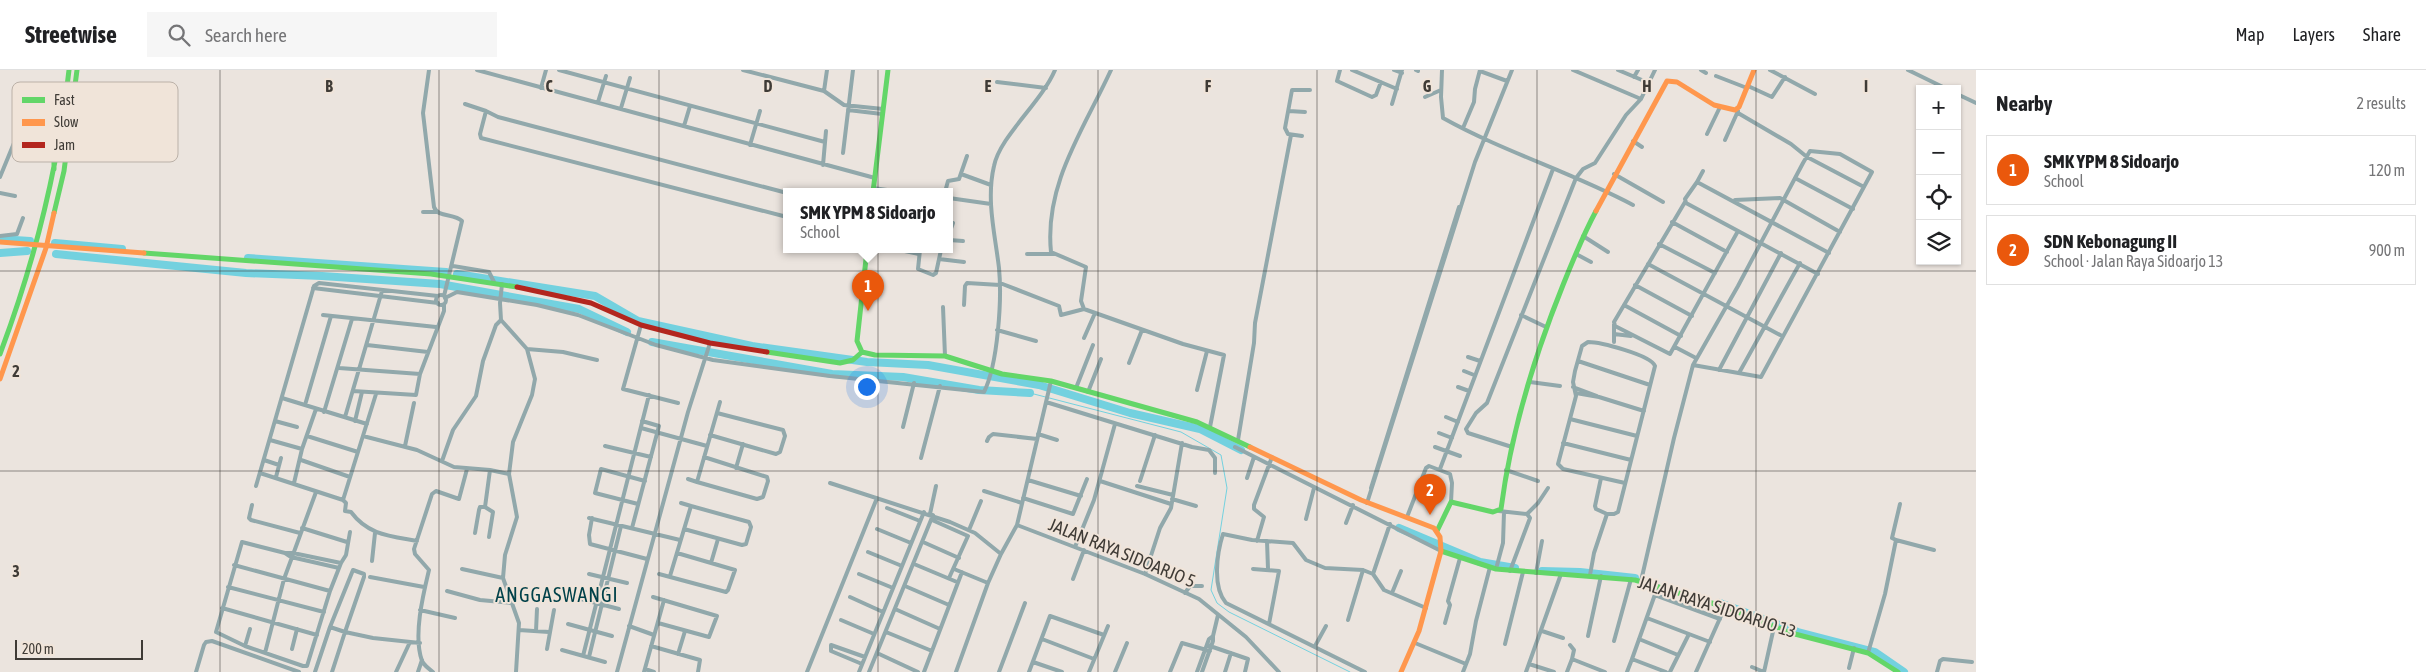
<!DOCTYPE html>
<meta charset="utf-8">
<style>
body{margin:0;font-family:"Asap Condensed",sans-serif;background:#f6f6f6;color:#202124}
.controls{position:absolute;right:15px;top:15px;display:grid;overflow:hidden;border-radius:0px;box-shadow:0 1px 4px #0004}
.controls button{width:45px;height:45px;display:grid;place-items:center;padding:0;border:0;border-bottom:1px solid #e0e0e0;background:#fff;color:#202124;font:25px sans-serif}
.scale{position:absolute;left:15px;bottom:12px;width:128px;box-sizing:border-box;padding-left:5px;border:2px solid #3f3b36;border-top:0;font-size:14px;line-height:18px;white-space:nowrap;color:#3f3b36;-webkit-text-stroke:4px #f0e4d9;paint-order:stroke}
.you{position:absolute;left:866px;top:316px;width:18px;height:18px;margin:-12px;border:4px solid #fff;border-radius:50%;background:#1a73e8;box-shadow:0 0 0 8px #1a73e833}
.badge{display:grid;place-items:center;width:32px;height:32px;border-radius:50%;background:#ea580c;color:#fff;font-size:16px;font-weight:700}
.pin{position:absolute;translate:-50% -41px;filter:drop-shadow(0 1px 2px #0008)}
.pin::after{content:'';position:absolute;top:26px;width:18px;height:15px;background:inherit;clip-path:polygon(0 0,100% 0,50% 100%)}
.popup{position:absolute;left:783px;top:118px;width:170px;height:65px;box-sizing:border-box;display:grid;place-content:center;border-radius:0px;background:#fff;filter:drop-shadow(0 1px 4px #0005);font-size:16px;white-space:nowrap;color:#757577}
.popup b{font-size:19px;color:#202124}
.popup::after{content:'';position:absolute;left:50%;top:100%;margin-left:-10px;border:10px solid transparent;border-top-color:#fff}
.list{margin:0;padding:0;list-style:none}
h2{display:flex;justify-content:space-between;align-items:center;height:65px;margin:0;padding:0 20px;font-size:21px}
h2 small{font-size:16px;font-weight:400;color:#757577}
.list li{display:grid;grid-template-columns:32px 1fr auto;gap:15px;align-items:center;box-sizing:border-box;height:70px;margin:0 10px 10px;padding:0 10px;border:1px solid #e0e0e0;border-radius:0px}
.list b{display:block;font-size:19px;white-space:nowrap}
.list p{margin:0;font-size:16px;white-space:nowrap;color:#757577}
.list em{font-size:16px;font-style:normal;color:#757577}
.icon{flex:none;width:28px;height:28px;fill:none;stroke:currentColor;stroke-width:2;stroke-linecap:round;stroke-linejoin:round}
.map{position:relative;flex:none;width:1976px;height:602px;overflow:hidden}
header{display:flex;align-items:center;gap:30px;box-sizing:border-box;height:70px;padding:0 25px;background:#fff;border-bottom:1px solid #e0e0e0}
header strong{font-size:24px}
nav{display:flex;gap:28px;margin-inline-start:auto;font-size:18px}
.search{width:350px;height:45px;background:#f6f6f6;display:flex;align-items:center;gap:12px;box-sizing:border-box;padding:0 18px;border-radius:0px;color:#757577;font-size:19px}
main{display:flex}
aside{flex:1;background:#fff}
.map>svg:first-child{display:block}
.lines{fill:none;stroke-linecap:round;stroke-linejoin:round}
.stream{stroke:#73d1df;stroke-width:1}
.river{stroke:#73d1df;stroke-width:8}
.street{stroke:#91a8ab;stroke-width:4}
.fast{stroke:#63d668;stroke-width:5}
.slow{stroke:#ff974d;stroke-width:5}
.jam{stroke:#b3261e;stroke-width:5}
.slow-bridge{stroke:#ff974d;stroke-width:5}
.grid{fill:none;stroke:#3f3b36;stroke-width:1;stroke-opacity:0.55}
.labels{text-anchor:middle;stroke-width:4;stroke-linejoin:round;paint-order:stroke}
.street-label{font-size:18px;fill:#3f3b36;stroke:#f0e4d9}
.quarter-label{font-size:20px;letter-spacing:1px;fill:#00414a;stroke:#f0e4d9}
.key{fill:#f0e4d9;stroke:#bbb1a8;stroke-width:1}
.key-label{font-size:14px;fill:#3f3b36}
.grid-label{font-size:16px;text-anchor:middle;font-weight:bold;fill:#3f3b36;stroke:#f0e4d9;stroke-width:4;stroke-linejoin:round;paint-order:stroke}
</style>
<header>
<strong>Streetwise</strong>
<div class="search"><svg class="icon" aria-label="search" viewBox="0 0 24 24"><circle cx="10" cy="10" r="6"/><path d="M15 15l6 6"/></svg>Search here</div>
<nav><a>Map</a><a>Layers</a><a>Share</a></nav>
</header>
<main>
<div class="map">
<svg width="1976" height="602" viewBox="0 0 1976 602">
<rect width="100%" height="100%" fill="#ebe4de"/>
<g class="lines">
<path class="stream" d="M1030,323L1181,362L1221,385L1227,418L1211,520L1217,533L1229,542L1350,602"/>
<path class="river" d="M0,169L30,171
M55,173L122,179
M0,183L27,181
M56,184L246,203L322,206L440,214L579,239L627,262
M248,188L446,202
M457,204L595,226L638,251L752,276L867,292L928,295L1039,315L1130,343L1200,359L1241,380
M652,272L832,304L903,307L979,320L1030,323
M1399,458L1480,492L1515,498
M1542,501L1580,502L1635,508
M1720,533L1798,562L1875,582L1904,602"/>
<path class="street" d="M429,0L423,43L434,137C438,148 454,143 462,151L444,226
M477,0L875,108
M559,0L825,72
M743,0L824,21L844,35L883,39
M1340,0L1337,11L1372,27L1376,25L1381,12
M1352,0L1397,19
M1394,0L1402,3
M1416,0L1418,1
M1442,0L1441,27L1443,48C1504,82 1571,102 1633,135
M1573,0L1641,29
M1618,0L1649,13
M1701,0L1706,3
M1770,0L1815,24
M1908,0L1947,19
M1480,1L1507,11
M1716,6L1747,18
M1634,7L1638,0
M997,12L1046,18
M1748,16L1772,27L1785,7
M541,18L546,0
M824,21L827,0
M1957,24L1976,33
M1425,27L1441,20
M598,32L606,6
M465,34L486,41L498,47L787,123
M1392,34L1402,0
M621,38L630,8
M848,40L882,44
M486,41L480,64L481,68L787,147
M1289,41L1305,42
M1738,43L1791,74L1807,87L1864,117
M684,56L690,36
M1463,58L1474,32L1475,19L1480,0
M1707,64L1720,37
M1302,66L1288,64L1285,58L1292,20H1310
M1725,70L1738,41
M1633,71L1642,77
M750,75L760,41
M843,83L853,0
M823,95L826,61
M961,104L991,115
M1614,104L1663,132
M0,107L14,73
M1795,108L1853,139
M1697,112L1703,101
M873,118L901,122
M945,122L948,111L959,109L967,86
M0,123L15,126
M949,128L991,134
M1735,130L1780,128L1840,162
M1685,132L1614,252L1615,256L1670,284L1738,161
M423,142H436
M1672,152L1727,182
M949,164L953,153
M0,166L17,164L23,148
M1583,166L1608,182
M949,170L963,171
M1659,174L1715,203
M900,180L919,184
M920,180L918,199L933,205L936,203L941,180
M1027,184H1053
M1576,184L1591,192
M939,189L964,192
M1648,194L1782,266
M453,196L489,202L494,212
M1818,204L1686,133L1685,129L1697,112L1829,183
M1000,213L1059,236L1061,245L1084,239L1183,274L1224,285L1210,357
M502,214L500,233L501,250L527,279L535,309L532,325L513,372L509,404L517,447L505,485L503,508L519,553L516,602
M1635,215L1692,246
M313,218L438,233
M436 230a5 5 0 1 1 10 0a5 5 0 1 1-10 0Z
M445,228L457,222L537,235L578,245L656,275L713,290L830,306L984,322C998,294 1002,229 999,198C995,164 986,130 994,96C1000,66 1041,33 1055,0
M964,235L965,216L967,213L1000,215
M1624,235L1681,266
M943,237L945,286
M1084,239L1081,231L1086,197L1051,182C1044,114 1084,59 1111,0
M323,245L436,257
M1521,245L1546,257
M1614,254V272
M641,255L623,319L678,333
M997,260L1036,271
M1614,264L1631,266
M1084,268L1095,243
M367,275L428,282
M1675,277L1696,288
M527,279L563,282L597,290
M1468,287L1480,291
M1578,291L1650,315
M1129,293L1142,260
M339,298L420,304
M1719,300L1781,183
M1464,301L1474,305
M1739,303L1800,193
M1530,312L1560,316
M1458,317L1469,321
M1573,317L1597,326
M1076,318L1093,275
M1197,320L1207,281
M353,321L416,325L420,304L444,241V234
M1088,322L1101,289
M1576,323L1599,327L1644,341
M282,328L367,354
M1046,332L1192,377L1209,380L1215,388V403
M305,335L331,246
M324,342L352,249
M345,347L382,221
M1446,347L1458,352
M1570,349L1637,366
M275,351L297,357
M355,351L362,322
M903,357L914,313
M641,358L707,376
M1439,363L1452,368
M1038,364L1057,370
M710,365L776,384L780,382L785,366L783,360L717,343
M307,366L358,382
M363,366L417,380L454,397L490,400L509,404
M270,370L302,379
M1238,370L1254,273L1255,253L1291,65
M987,371L989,367L993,364L1037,369
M1563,373L1631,390
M405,376L414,333
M605,376L651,387
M1235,377L1441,481
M1435,377L1460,386
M1512,377L1468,363L1466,359L1476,343L1487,333L1576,108L1583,99L1595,93L1626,45L1641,29L1655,0
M704,387L767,407L768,411L763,427L757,429L697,412L720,332
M921,388L940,316
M264,390L279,395
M301,390L350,407
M442,391L453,360L476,326L483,291L496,255L501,250
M736,398L743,374
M1440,399L1553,99
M1506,400L1538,411
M260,403L343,430L376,324
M276,407L281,388
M1247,408L1254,387
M1601,408L1595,436L1596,439L1607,444
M688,409L697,412
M1028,410L1081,426
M1100,411L1171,434
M1140,411L1155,365
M294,413L302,379L316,339
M830,413L950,452L975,463L1001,484
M256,416L314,216L319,213L438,226
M1137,416L1173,425
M1371,418L1459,137
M984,421L1022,433
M1023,428L1073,444L1087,409
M1172,429L1196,436
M343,430L346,433L345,441L351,442C368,465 390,466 417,471
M1367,433L1475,92L1512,0
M638,434L595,423L601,399L645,411
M252,435L249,448L251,450L300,463
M887,438L920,451
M1499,441L1527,444L1538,433L1548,418
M930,444L936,416
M1407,447L1426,398L1429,396L1450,404L1452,413L1451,432
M589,448L680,470
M592,448L589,465L590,474L647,489
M1306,449L1314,418
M932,450L968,466L949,508
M1346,453L1353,435
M1017,455L1145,504L1199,529L1246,567L1279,602
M302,458L347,472
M632,458L659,356L642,351
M684,459L742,475L746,474L751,457L749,452L691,436
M877,459L911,473
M969,460L981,431
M475,463L479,440L480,437H485
M489,467L493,442L485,437L490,400
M1896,470L1892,468L1900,434
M1257,471L1264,447L1254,439V435L1272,387
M1267,471L1268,499
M923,472L959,488
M1075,477L1094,430L1115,354
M868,482L902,496
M285,483H293L341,493
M372,491L375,463
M711,493L718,469
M914,494L957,512
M234,495L330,521
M339,498L291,487L285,483L242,472L216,562L245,576L303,596H307L330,521L341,493L346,485L350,462
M462,499L503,508
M954,499L988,513
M1253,499L1279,501L1269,554
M1496,499L1503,473L1504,442
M353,500L364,504V507L345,562L330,557Z
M1510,501L1530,448L1527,444
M1536,503L1542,471
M589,504L627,513
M659,504L726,522L728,520L735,500L677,483
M859,504L893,518
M1145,504L1160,458L1171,438L1182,373
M1373,504L1390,454
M1590,505L1594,483L1607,444H1614L1618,442L1655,296C1651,285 1600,272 1588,272L1582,276L1575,301L1573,312L1576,326L1558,394L1563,399L1625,413
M670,506L691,436L681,433
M370,507L424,517
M1073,509L1084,480
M1641,511L1674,368L1693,295L1738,216L1803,93L1810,81L1840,84L1872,102L1761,307L1693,295
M905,516L949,535
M228,517L324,542
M447,521L480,530L512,533
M1185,523L1190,516H1202
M1392,523L1401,501
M1655,525L1720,549
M653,527L717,546L709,567L658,553
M850,527L883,542
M577,528L619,539
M222,538L317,565
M895,539L940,559
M420,540L455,548
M1647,548L1710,572
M841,550L874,564
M1348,550L1363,500
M1445,553L1450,535L1448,531L1460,488
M568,554L612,566
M629,556L654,565
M519,560L549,562
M536,561L537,539
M1542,561L1563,568
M886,562L932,581
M1588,566L1601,506
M1042,569L1094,589
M1639,569L1678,585
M1614,571L1631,509
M1415,573L1466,594
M1505,574L1523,502
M1207,575L1248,589L1245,602
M1570,575L1574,580L1572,589
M245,576L250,559
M651,576L700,590L698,602
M1315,576L1326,556
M292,579L297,559
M547,579L554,540
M562,580L605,592
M265,583L284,509L316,422
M877,583L918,602
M1868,583L1885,524L1896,470L1934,480
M678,584L685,561
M583,586L649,325
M589,587L621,456
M1632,589L1658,516
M1033,592L1062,602
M862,594L831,581V575L865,587
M1529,594L1554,602
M1752,597L1764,602L1774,557
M1849,598L1854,578
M645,599L654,602
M196,602L204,575L206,572L212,571L299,602
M315,602L330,557
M332,602L345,562L373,568L420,573
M396,602L410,572
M418,602L422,590
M433,602C429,599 424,595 422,591C413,566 423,525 429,500L415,484L414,479L432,424L436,421L459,429L467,399
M617,602L688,342L710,273
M644,602L664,530
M807,602L877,428
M859,602L924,442
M869,602L933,445
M924,602L962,502
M956,602L988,513L1001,484L1017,455L1051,311
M999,602L1025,533
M1029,602L1050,546L1104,565
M1089,602L1108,556
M1115,602L1127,573
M1170,602L1182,573L1210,581
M1197,602L1209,569L1213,566
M1202,602L1213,571V566L1218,545
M1225,602L1231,583
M1365,602L1226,533C1212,517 1217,483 1223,464L1252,470L1293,473L1306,490L1325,498L1363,500L1373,504L1384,520L1426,538
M1463,602L1470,584L1476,551L1490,497
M1526,602L1561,504
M1567,602L1572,589L1605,602
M1627,602L1632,589L1666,602
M1670,602L1689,564
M1696,602L1725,537
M1937,602L1940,591L1943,589L1972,592"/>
<path class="fast" d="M54,41V99
M873,122L888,0
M54,143L64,101L77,0
M867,180L857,271L862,282L875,285L945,286L1002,304L1051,311L1197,352L1250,377
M144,183L431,204L517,217
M767,282L840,293L853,290L862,282
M0,284C35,191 58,99 69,0
M1437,461L1451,432L1493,442L1501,439C1511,362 1534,287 1563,215C1573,190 1583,165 1596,141
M1441,481L1496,499L1635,510L1725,537L1791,563L1868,583L1898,602"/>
<path class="slow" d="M1596,141L1667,11L1677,12L1714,35L1735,40L1739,37L1754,0
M0,309L46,178L54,143
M1250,377L1361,430L1434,458L1440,467L1441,481L1419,561L1401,602"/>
<path class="jam" d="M517,217L591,233L641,255L710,273L767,282"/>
<path class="slow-bridge" d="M0,172L144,183"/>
</g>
<path class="grid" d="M220,0V602M439,0V602M659,0V602M878,0V602M1098,0V602M1317,0V602M1537,0V602M1756,0V602M0,201H1976M0,401H1976"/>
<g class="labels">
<g class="street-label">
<text transform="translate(1122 483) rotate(22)" y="6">JALAN RAYA SIDOARJO 5</text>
<text transform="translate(1717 537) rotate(18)" y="6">JALAN RAYA SIDOARJO 13</text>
</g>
<g class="quarter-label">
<text x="557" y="532">ANGGASWANGI</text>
</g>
</g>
<rect x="12" y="12" width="166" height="80" rx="8" class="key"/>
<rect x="22" y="27" width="23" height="6" fill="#63d668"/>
<rect x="22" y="49" width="23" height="7" fill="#ff974d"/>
<rect x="22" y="72" width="23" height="6" fill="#b3261e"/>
<g class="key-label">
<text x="54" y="35">Fast</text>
<text x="54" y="57">Slow</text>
<text x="54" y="80">Jam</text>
</g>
<g class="grid-label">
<text x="329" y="22">B</text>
<text x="549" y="22">C</text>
<text x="768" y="22">D</text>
<text x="988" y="22">E</text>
<text x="1208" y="22">F</text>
<text x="1427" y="22">G</text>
<text x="1647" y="22">H</text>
<text x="1866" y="22">I</text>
<text x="16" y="307">2</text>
<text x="16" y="507">3</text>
</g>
</svg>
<div class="controls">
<button>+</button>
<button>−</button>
<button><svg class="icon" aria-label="locate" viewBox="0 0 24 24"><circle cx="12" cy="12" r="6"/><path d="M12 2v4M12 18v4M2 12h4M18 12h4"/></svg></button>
<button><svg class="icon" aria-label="layers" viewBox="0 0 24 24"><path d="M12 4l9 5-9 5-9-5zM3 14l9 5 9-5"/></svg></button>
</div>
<div class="scale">200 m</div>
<div class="you"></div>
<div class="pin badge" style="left:868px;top:241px">1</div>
<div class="popup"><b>SMK YPM 8 Sidoarjo</b>School</div>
<div class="pin badge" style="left:1430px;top:445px">2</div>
</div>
<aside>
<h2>Nearby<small>2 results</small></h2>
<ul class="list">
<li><span class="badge">1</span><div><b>SMK YPM 8 Sidoarjo</b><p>School</p></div><em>120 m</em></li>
<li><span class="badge">2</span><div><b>SDN Kebonagung II</b><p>School · Jalan Raya Sidoarjo 13</p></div><em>900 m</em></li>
</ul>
</aside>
</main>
